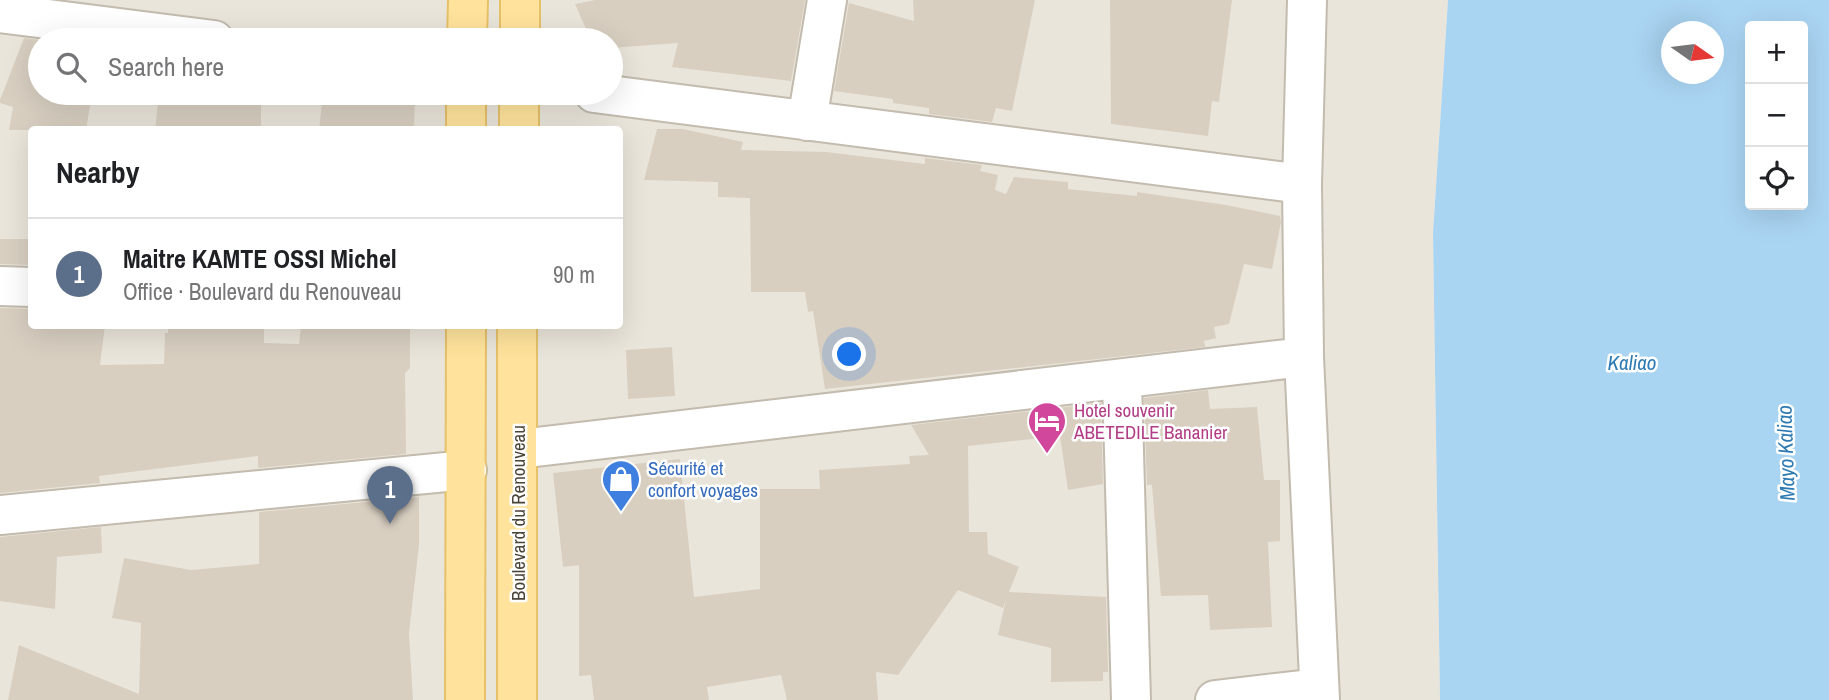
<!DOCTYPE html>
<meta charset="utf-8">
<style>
body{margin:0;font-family:"Archivo Narrow",sans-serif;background:#f6f6f6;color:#202124}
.controls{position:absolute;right:21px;top:21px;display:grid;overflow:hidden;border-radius:7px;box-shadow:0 7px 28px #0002}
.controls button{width:63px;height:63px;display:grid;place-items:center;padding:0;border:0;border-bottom:2px solid #e0e0e0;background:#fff;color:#202124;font:35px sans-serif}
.compass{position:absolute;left:1661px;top:21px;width:63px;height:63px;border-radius:50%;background:#fff;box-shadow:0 7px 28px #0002;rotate:104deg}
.you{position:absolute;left:850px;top:355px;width:24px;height:24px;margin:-18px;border:5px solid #fff;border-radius:50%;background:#1a73e8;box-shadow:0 0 0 10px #1a73e833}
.badge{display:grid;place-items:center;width:46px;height:46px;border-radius:50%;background:#b45309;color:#fff;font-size:23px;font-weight:700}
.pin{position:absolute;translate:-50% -58px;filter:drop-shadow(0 2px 4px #0008)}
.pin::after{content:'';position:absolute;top:37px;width:24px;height:21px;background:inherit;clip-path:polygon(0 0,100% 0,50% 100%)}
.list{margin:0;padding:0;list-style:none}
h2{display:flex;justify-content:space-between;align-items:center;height:91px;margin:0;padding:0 28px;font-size:30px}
h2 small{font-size:23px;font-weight:400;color:#757577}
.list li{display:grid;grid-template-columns:46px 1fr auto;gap:21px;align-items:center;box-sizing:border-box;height:112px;padding:0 28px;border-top:2px solid #e0e0e0}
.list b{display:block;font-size:26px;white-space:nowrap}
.list p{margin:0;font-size:23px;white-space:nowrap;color:#757577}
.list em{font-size:23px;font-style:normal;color:#757577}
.icon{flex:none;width:38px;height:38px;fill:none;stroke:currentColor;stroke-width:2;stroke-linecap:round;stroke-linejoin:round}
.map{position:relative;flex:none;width:1829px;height:700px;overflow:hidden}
.search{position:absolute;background:#fff;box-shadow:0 7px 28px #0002;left:28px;top:28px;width:595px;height:77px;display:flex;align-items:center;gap:18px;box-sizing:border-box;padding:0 24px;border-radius:38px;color:#757577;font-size:26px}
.panel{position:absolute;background:#fff;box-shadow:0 7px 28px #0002;left:28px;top:126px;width:595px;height:203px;border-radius:7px}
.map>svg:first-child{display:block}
.residential{fill:#eae5da;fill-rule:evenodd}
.water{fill:#a9d4f2;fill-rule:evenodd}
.building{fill:#d8cfc1}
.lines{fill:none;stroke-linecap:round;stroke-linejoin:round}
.street-casing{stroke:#c2bbae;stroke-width:42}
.primary-casing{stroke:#e6c16a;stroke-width:42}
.street{stroke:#fff;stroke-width:38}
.primary{stroke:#ffe39c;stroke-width:38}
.labels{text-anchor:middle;stroke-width:5;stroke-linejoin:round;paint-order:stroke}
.hotel-label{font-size:19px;fill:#b23c85;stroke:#fff;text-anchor:start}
.shop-label{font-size:19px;fill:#366cbe;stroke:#fff;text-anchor:start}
.street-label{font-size:19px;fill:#4b4439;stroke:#fff}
.water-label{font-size:21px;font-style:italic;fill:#2e7ab2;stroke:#fff}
</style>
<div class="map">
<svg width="1829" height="700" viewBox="0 0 1829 700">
<rect width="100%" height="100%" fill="#f6f3ec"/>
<path class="residential" d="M0,0H1448L1433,233L1440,700H0ZM40,40H611V93H40ZM32,130H620V326H32Z"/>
<path class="water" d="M1448,0H1829V700H1440L1433,233ZM1750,26H1803V205H1750ZM1672,32H1714V74H1672Z"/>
<path class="building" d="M595,0H805L791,81L672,67L678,43L611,48V40H591L575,4Z
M913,0H1035L1012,111L996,108L992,122L929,114V108L893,103V99L834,91L849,3L914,21Z
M1110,0H1232L1219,102L1212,101L1208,136L1111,124Z
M24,38L40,40V93H92L86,130H9L13,107L0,103V100Z
M159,93H261V130H155Z
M323,93L415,95L414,130H319Z
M657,129H683L743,142L741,150L826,152L925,164V158L982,165L980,171L998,175L995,190L1006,194L1014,177L1068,182V189L1137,196V192L1226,205L1280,216L1281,222L1272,269L1244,264L1229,324L1214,327L1216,338L1204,341L1205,347L825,389L813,311L808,312L805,292H751L750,198L718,197V182L644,180Z
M0,239H32V265L0,264Z
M0,308L32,309V326H105L100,365L164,364L165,333H168V326H264V343L299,344L301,326H410V368L405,373L406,454L258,468V456L99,476L100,483L0,493Z
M672,347L675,396L628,399L626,350Z
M1208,390L1210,409L1257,407L1264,480H1280V541L1268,542L1272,627L1210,630L1208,595L1161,596L1152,485H1147L1144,398Z
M1101,403L1103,484L1068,490L1060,436L968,446L969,532H987L988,554L1019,567L1009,592L1106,597L1108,672H1103V681L1051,682V648L998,635L1006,599L1003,608L958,590L898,675L876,672L878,700H787L781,675L707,687L709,700H594L591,675L579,676V565L563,567L553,473L680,459L694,597L760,589V489H820L819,470L910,464L909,456L929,455L911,425Z
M419,497V545L409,633L413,700H8L19,645L139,694L141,623L112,618L124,558L191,570L259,564V512Z
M101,527L102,553L57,557L55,609L0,601V537Z"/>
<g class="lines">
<defs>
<path id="street" d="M1307,0L1302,184L1304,357L1320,700
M0,13L214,40
M594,93L1302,184
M807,121L827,0
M0,286L32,287
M1122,381L1131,700
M519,449L1304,357
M0,515L467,470
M1215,700L1319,688"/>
<path id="primary" d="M467,40L468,0
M520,40V0
M466,130V93
M519,130V93
M517,326V700
M465,700L466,326"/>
</defs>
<use href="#street" class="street-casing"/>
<use href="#primary" class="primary-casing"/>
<use href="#street" class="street"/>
<use href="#primary" class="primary"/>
</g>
<defs>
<symbol id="hotel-pin" viewBox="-11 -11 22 30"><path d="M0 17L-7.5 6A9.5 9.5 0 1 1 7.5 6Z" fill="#d1479c" stroke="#fff"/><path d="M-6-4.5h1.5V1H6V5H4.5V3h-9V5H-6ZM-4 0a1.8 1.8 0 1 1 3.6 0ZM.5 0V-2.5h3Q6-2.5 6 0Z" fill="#fff"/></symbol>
<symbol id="shop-pin" viewBox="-11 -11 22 30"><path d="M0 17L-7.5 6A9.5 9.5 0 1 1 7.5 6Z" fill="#3f7fe0" stroke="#fff"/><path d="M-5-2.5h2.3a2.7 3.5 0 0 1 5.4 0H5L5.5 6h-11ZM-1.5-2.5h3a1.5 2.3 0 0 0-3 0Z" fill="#fff"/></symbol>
</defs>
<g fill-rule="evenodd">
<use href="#hotel-pin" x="1025" y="399" width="44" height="60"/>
<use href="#shop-pin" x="599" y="457" width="44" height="60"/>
</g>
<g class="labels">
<g class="hotel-label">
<text x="1074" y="417">Hotel souvenir<tspan x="1074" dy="22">ABETEDILE Bananier</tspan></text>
</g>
<g class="shop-label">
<text x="648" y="475">Sécurité et<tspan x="648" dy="22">confort voyages</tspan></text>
</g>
<g class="street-label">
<text transform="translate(518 513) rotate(-90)" y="7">Boulevard du Renouveau</text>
</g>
<g class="water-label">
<text x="1632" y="370">Kaliao</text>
<text transform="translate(1786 453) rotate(-92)" y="7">Mayo Kaliao</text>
</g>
</g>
</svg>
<div class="controls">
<button>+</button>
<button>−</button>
<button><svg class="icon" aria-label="locate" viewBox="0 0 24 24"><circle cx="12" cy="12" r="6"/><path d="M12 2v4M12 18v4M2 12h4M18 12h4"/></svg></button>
</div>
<svg class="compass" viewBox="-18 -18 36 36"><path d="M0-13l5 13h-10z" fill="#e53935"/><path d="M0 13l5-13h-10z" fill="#757577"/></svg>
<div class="you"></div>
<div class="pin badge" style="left:390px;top:524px;background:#5c6f8a">1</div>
<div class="search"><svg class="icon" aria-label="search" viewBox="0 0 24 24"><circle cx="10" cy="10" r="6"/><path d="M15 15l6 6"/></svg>Search here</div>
<section class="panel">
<h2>Nearby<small></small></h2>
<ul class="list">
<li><span class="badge" style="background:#5c6f8a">1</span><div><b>Maitre KAMTE OSSI Michel</b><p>Office · Boulevard du Renouveau</p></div><em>90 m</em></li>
</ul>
</section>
</div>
